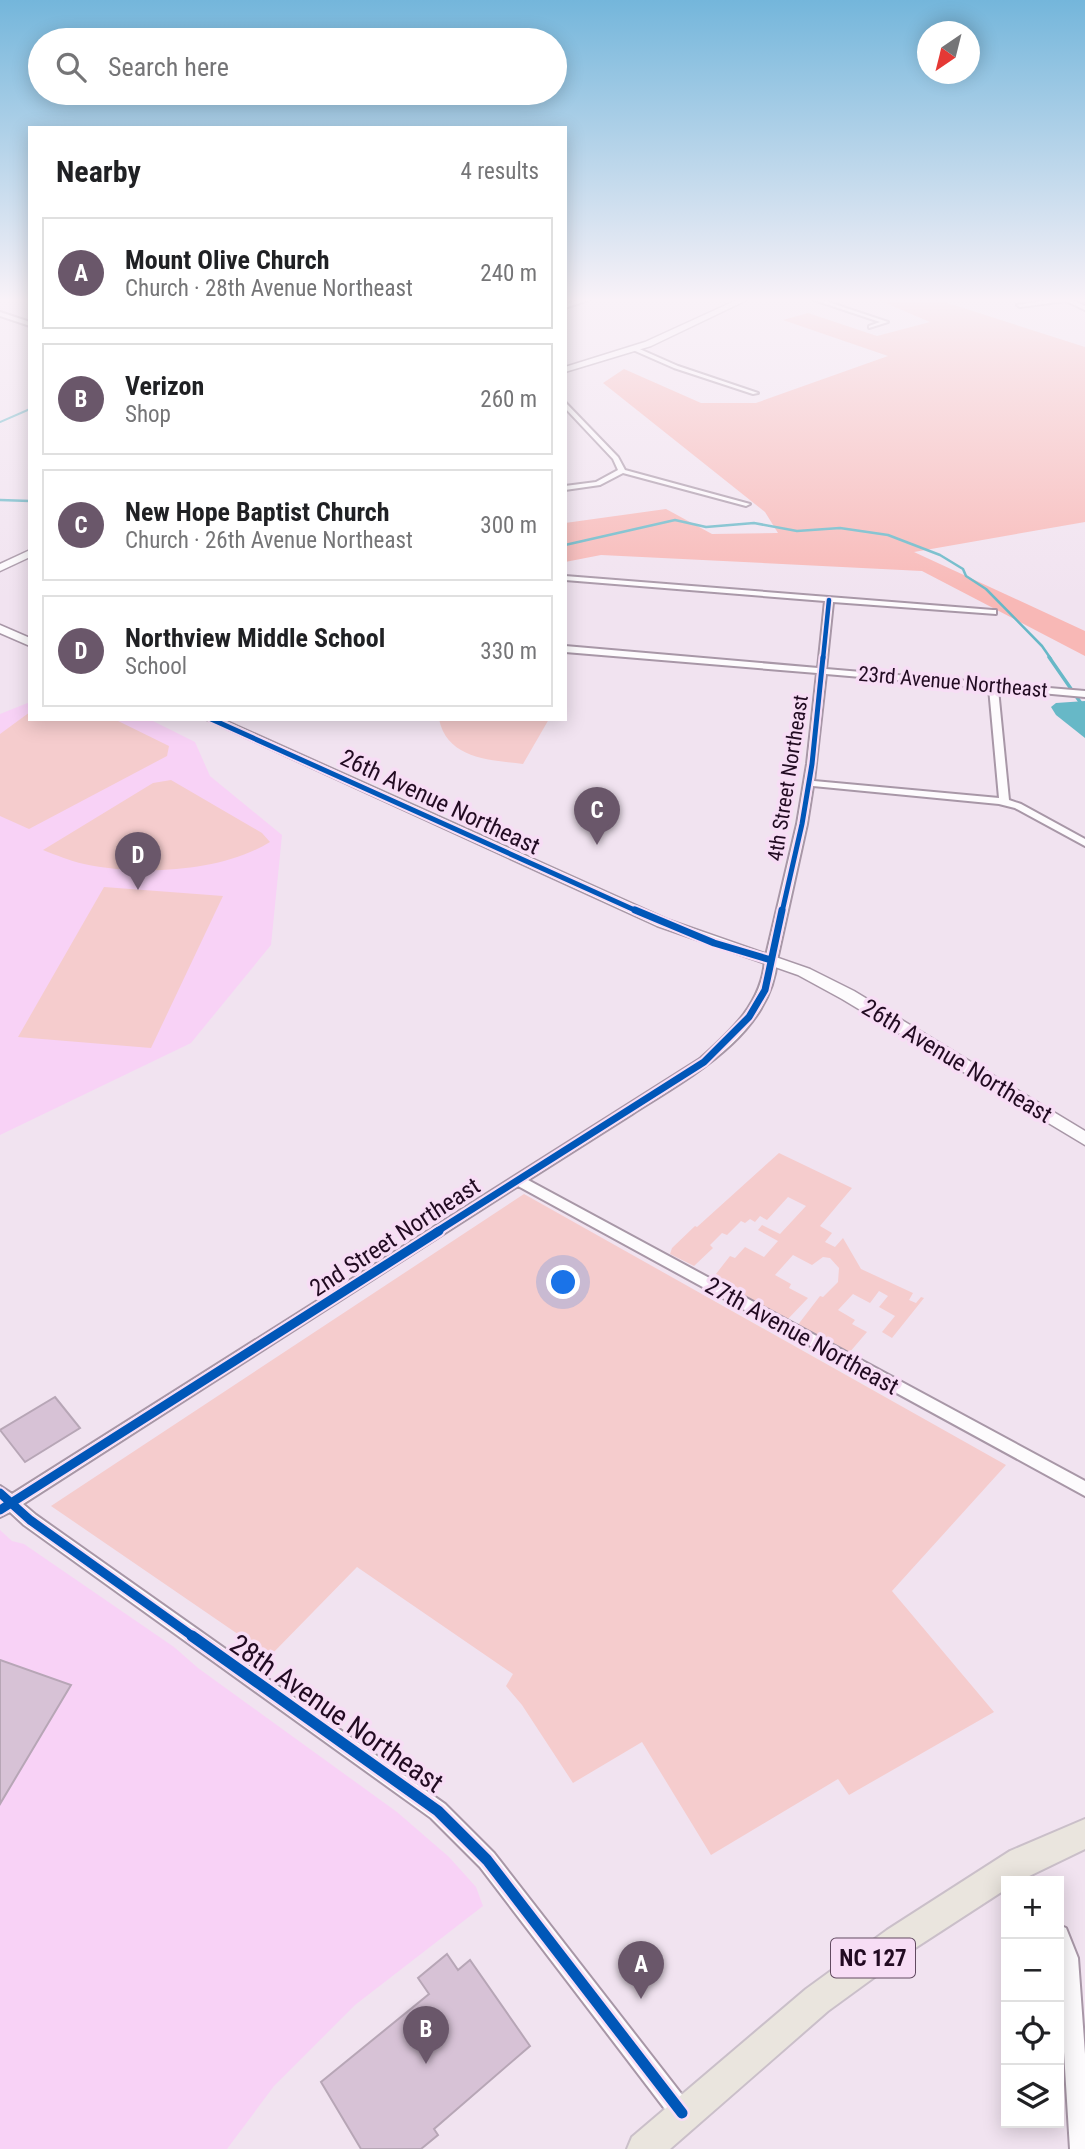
<!DOCTYPE html>
<meta charset="utf-8">
<style>
body{margin:0;font-family:"Roboto Condensed",sans-serif;background:#f2f2f2;color:#202124}
.controls{position:absolute;right:21px;bottom:21px;display:grid;overflow:hidden;border-radius:0px;box-shadow:0 4px 18px #0003}
.controls button{width:63px;height:63px;display:grid;place-items:center;padding:0;border:0;border-bottom:2px solid #e0e0e0;background:#fff;color:#202124;font:35px sans-serif}
.compass{position:absolute;left:917px;top:21px;width:63px;height:63px;border-radius:50%;background:#fff;box-shadow:0 4px 18px #0003;rotate:215deg}
.you{position:absolute;left:564px;top:1283px;width:24px;height:24px;margin:-18px;border:5px solid #fff;border-radius:50%;background:#1a73e8;box-shadow:0 0 0 10px #1a73e833}
.badge{display:grid;place-items:center;width:46px;height:46px;border-radius:50%;background:#6a576a;color:#fff;font-size:23px;font-weight:700}
.pin{position:absolute;translate:-50% -58px;filter:drop-shadow(0 2px 4px #0008)}
.pin::after{content:'';position:absolute;top:37px;width:24px;height:21px;background:inherit;clip-path:polygon(0 0,100% 0,50% 100%)}
.list{margin:0;padding:0;list-style:none}
h2{display:flex;justify-content:space-between;align-items:center;height:91px;margin:0;padding:0 28px;font-size:30px}
h2 small{font-size:23px;font-weight:400;color:#757577}
.list li{display:grid;grid-template-columns:46px 1fr auto;gap:21px;align-items:center;box-sizing:border-box;height:112px;margin:0 14px 14px;padding:0 14px;border:2px solid #e0e0e0;border-radius:0px}
.list b{display:block;font-size:26px;white-space:nowrap}
.list p{margin:0;font-size:23px;white-space:nowrap;color:#757577}
.list em{font-size:23px;font-style:normal;color:#757577}
.icon{flex:none;width:38px;height:38px;fill:none;stroke:currentColor;stroke-width:2;stroke-linecap:round;stroke-linejoin:round}
.map{position:relative;flex:none;width:1085px;height:2149px;overflow:hidden}
.search{position:absolute;background:#fff;box-shadow:0 4px 18px #0003;left:28px;top:28px;width:539px;height:77px;display:flex;align-items:center;gap:18px;box-sizing:border-box;padding:0 24px;border-radius:38px;color:#757577;font-size:26px}
.panel{position:absolute;background:#fff;box-shadow:0 4px 18px #0003;left:28px;top:126px;width:539px;height:595px;border-radius:0px}
.map>svg:first-child{display:block}
.built{fill:#f8d2f6}
.green{fill:#f5cccd}
.forest{fill:#f8b8b6}
.water{fill:#67b8c7}
.lines{fill:none;stroke-linecap:round;stroke-linejoin:round}
.stream-far2{stroke:#67b8c7;stroke-width:2}
.stream-far1{stroke:#67b8c7;stroke-width:2.5}
.stream{stroke:#67b8c7;stroke-width:3.5}
.building{fill:#d7c2d6;stroke:#b7a6b6;stroke-width:2}
.street-casing{stroke:#a897a7;stroke-width:4}
.secondary-casing{stroke:#a897a7;stroke-width:3}
.primary-casing{stroke:#cabfc9;stroke-width:4}
.street{fill:#fdfbfd;fill-rule:evenodd}
.secondary{fill:#fdfbfd;fill-rule:evenodd}
.primary{fill:#eae5de;fill-rule:evenodd}
.cycleway-far4-casing{stroke:#f7ddf5;stroke-width:7}
.cycleway-far3-casing{stroke:#f7ddf5;stroke-width:9}
.cycleway-far2-casing{stroke:#f7ddf5;stroke-width:11}
.cycleway-far1-casing{stroke:#f7ddf5;stroke-width:13}
.cycleway-casing{stroke:#f7ddf5;stroke-width:16}
.cycleway-far4{stroke:#0057b8;stroke-width:4.5}
.cycleway-far3{stroke:#0057b8;stroke-width:5}
.cycleway-far2{stroke:#0057b8;stroke-width:7}
.cycleway-far1{stroke:#0057b8;stroke-width:9}
.cycleway{stroke:#0057b8;stroke-width:11}
.labels{text-anchor:middle;stroke-width:7;stroke-linejoin:round;paint-order:stroke}
.far-street-label{font-size:21px;fill:#220b22;stroke:#f7ddf5}
.shield{fill:#f7ddf5;stroke:#624a61;stroke-width:2}
.shield-label{font-size:23px;font-weight:bold;fill:#220b22}
.street-label{font-size:24px;fill:#220b22;stroke:#f7ddf5}
.near-street-label{font-size:28px;fill:#220b22;stroke:#f7ddf5}
</style>
<div class="map">
<svg width="1085" height="2149" viewBox="0 0 1085 2149">
<rect width="100%" height="100%" fill="#f1e3f0"/>
<path class="built" d="M30,702V719H149L195,742L210,776L282,835L271,945L191,1043L0,1135V714Z
M0,1530L12,1541L24,1544L174,1647L198,1668L397,1812L449,1857L476,1887L483,1906L355,2005L274,2086L227,2149H0Z"/>
<path class="green" d="M30,712V719H114L169,746L167,756L29,829L0,816V734Z
M439,719H549L523,764C490,760 447,759 439,719Z
M171,780L262,833L270,842C222,872 140,876 84,864C70,861 56,855 43,850L153,783Z
M104,887L223,896L151,1048L18,1037Z
M779,1153L852,1188L820,1226L832,1233L825,1242L835,1247L843,1238L861,1269L913,1293L909,1300L916,1303L921,1297L924,1298L892,1338L882,1332L895,1316L879,1307L888,1296L879,1291L870,1303L853,1294L838,1310L855,1320L852,1324L867,1332L849,1353L797,1326L820,1296L823,1297L838,1282L839,1268L830,1258L823,1257L812,1265L793,1255L775,1275L791,1284L789,1288L808,1298L787,1320L712,1279L730,1256L735,1258L745,1247L764,1257L778,1241L758,1230L762,1225L780,1234L806,1206L788,1197L767,1220L760,1216L755,1222L750,1219L745,1223L741,1221L727,1235L722,1233L710,1245L713,1248L694,1266L670,1254L672,1248L695,1226L697,1227Z
M524,1194L1006,1465L892,1591L994,1712L849,1795L838,1779L711,1855L642,1742L573,1783L522,1705L506,1686L513,1674L357,1567L270,1656L51,1506Z"/>
<path class="forest" d="M876,299H935L1085,347V522L914,552L1085,631V656L922,571L601,555L565,562V523L666,509L712,534L778,533L765,512L603,383L624,369L701,403H756L888,356L783,320L808,313L877,336L930,322Z"/>
<path class="water" d="M1085,701V738L1056,715L1051,707L1056,703Z"/>
<g class="lines">
<path class="stream-far2" d="M0,422L30,409"/>
<path class="stream-far1" d="M0,500L30,501
M565,545L675,520L706,527L754,523L797,531L840,528L888,535L940,555L963,569L966,576L986,589L1042,646L1051,659"/>
<path class="stream" d="M1049,657L1085,709"/>
</g>
<path class="building" d="M55,1397L80,1428L25,1462L0,1430Z
M0,1660L71,1685L0,1804Z
M447,1954L458,1970L470,1960L530,2046L434,2129L438,2135L421,2149H361L321,2082L429,1994L418,1978Z"/>
<g class="lines">
<defs>
<path id="street" d="M583,299H591L565,308V304Z
M811,299H819L888,322L869,328V326L880,322Z
M1057,299H1070L1085,306V310L1066,301L1020,307L1017,305Z
M0,312L30,322V326L0,316Z
M635,347L678,366L758,393L753,394L674,368L633,350Z
M565,402L618,457L625,470L750,504L746,506L623,473L600,485L565,490V486L596,482L618,470L613,459L565,408Z
M565,576L993,610H996V614L833,602L826,669L1085,691V697L998,689L1009,800L1021,804L1085,839V846L1015,808L999,804L813,786L807,824L777,960C771,1035 688,1078 632,1114C597,1136 563,1158 528,1180L1085,1481V1496L518,1186L23,1504L36,1515L445,1804L494,1853L690,2105L693,2113L690,2121L682,2124L674,2121L480,1867L431,1818L24,1525L10,1512L0,1517V1486L12,1494L700,1059C731,1031 762,1004 765,960L797,824L807,764L817,673L565,652V646L818,668L825,601L565,580ZM826,674L989,688L999,798L814,781Z
M1059,1925L1066,1928L1078,1958L1085,2054V2149H1070L1059,1971Z"/>
<path id="secondary" d="M739,299H749L651,346L565,372V367L645,342Z
M30,550V557L0,571V564Z
M0,625L30,638V646L0,633Z
M205,719H222L669,920L810,969L854,991L1085,1131V1145L842,999L798,975L657,926Z"/>
<path id="primary" d="M1085,1819V1849L1019,1881H1006V1889L909,1952L828,2011L670,2149H627L632,2137L806,1989L887,1930L1010,1851Z"/>
</defs>
<use href="#street" class="street-casing"/>
<use href="#secondary" class="secondary-casing"/>
<use href="#primary" class="primary-casing"/>
<use href="#street" class="street"/>
<use href="#secondary" class="secondary"/>
<use href="#primary" class="primary"/>
<defs>
<path id="cycleway-far4" d="M823,659L829,600"/>
<path id="cycleway-far3" d="M211,719L639,912
M782,912L802,824L812,764L823,657"/>
<path id="cycleway-far2" d="M635,910L714,943L771,960
M436,1232L704,1062L749,1017L765,990L782,910"/>
<path id="cycleway-far1" d="M0,1493L30,1520L195,1638
M0,1510L439,1231"/>
<path id="cycleway" d="M192,1636L438,1811L487,1860L682,2113"/>
</defs>
<use href="#cycleway-far4" class="cycleway-far4-casing"/>
<use href="#cycleway-far3" class="cycleway-far3-casing"/>
<use href="#cycleway-far2" class="cycleway-far2-casing"/>
<use href="#cycleway-far1" class="cycleway-far1-casing"/>
<use href="#cycleway" class="cycleway-casing"/>
<use href="#cycleway-far4" class="cycleway-far4"/>
<use href="#cycleway-far3" class="cycleway-far3"/>
<use href="#cycleway-far2" class="cycleway-far2"/>
<use href="#cycleway-far1" class="cycleway-far1"/>
<use href="#cycleway" class="cycleway"/>
</g>
<linearGradient id="sky" x2="0" y2="1"><stop stop-color="#74b6db"/><stop offset="0.5" stop-color="#f9f2f8"/><stop offset="1" stop-color="#f9f2f8" stop-opacity="0"/></linearGradient>
<rect width="1085" height="600" fill="url(#sky)"/>
<g class="labels">
<g class="far-street-label">
<text transform="translate(953 682) rotate(5)" y="7">23rd Avenue Northeast</text>
<text transform="translate(788 778) rotate(-81)" y="7">4th Street Northeast</text>
</g>
<rect class="shield" x="831" y="1938.5" width="84" height="39" rx="5"/>
<g class="shield-label">
<text x="873" y="1966">NC 127</text>
</g>
<g class="street-label">
<text transform="translate(440 802) rotate(25)" y="8">26th Avenue Northeast</text>
<text transform="translate(957 1061) rotate(31)" y="8">26th Avenue Northeast</text>
<text transform="translate(395 1237) rotate(-33)" y="8">2nd Street Northeast</text>
<text transform="translate(802 1336) rotate(29)" y="8">27th Avenue Northeast</text>
</g>
<g class="near-street-label">
<text transform="translate(337 1713) rotate(35)" y="10">28th Avenue Northeast</text>
</g>
</g>
</svg>
<div class="controls">
<button>+</button>
<button>−</button>
<button><svg class="icon" aria-label="locate" viewBox="0 0 24 24"><circle cx="12" cy="12" r="6"/><path d="M12 2v4M12 18v4M2 12h4M18 12h4"/></svg></button>
<button><svg class="icon" aria-label="layers" viewBox="0 0 24 24"><path d="M12 4l9 5-9 5-9-5zM3 14l9 5 9-5"/></svg></button>
</div>
<svg class="compass" viewBox="-18 -18 36 36"><path d="M0-13l5 13h-10z" fill="#e53935"/><path d="M0 13l5-13h-10z" fill="#757577"/></svg>
<div class="you"></div>
<div class="pin badge" style="left:641px;top:1999px">A</div>
<div class="pin badge" style="left:426px;top:2064px">B</div>
<div class="pin badge" style="left:597px;top:845px">C</div>
<div class="pin badge" style="left:138px;top:890px">D</div>
<div class="search"><svg class="icon" aria-label="search" viewBox="0 0 24 24"><circle cx="10" cy="10" r="6"/><path d="M15 15l6 6"/></svg>Search here</div>
<section class="panel">
<h2>Nearby<small>4 results</small></h2>
<ul class="list">
<li><span class="badge">A</span><div><b>Mount Olive Church</b><p>Church · 28th Avenue Northeast</p></div><em>240 m</em></li>
<li><span class="badge">B</span><div><b>Verizon</b><p>Shop</p></div><em>260 m</em></li>
<li><span class="badge">C</span><div><b>New Hope Baptist Church</b><p>Church · 26th Avenue Northeast</p></div><em>300 m</em></li>
<li><span class="badge">D</span><div><b>Northview Middle School</b><p>School</p></div><em>330 m</em></li>
</ul>
</section>
</div>
